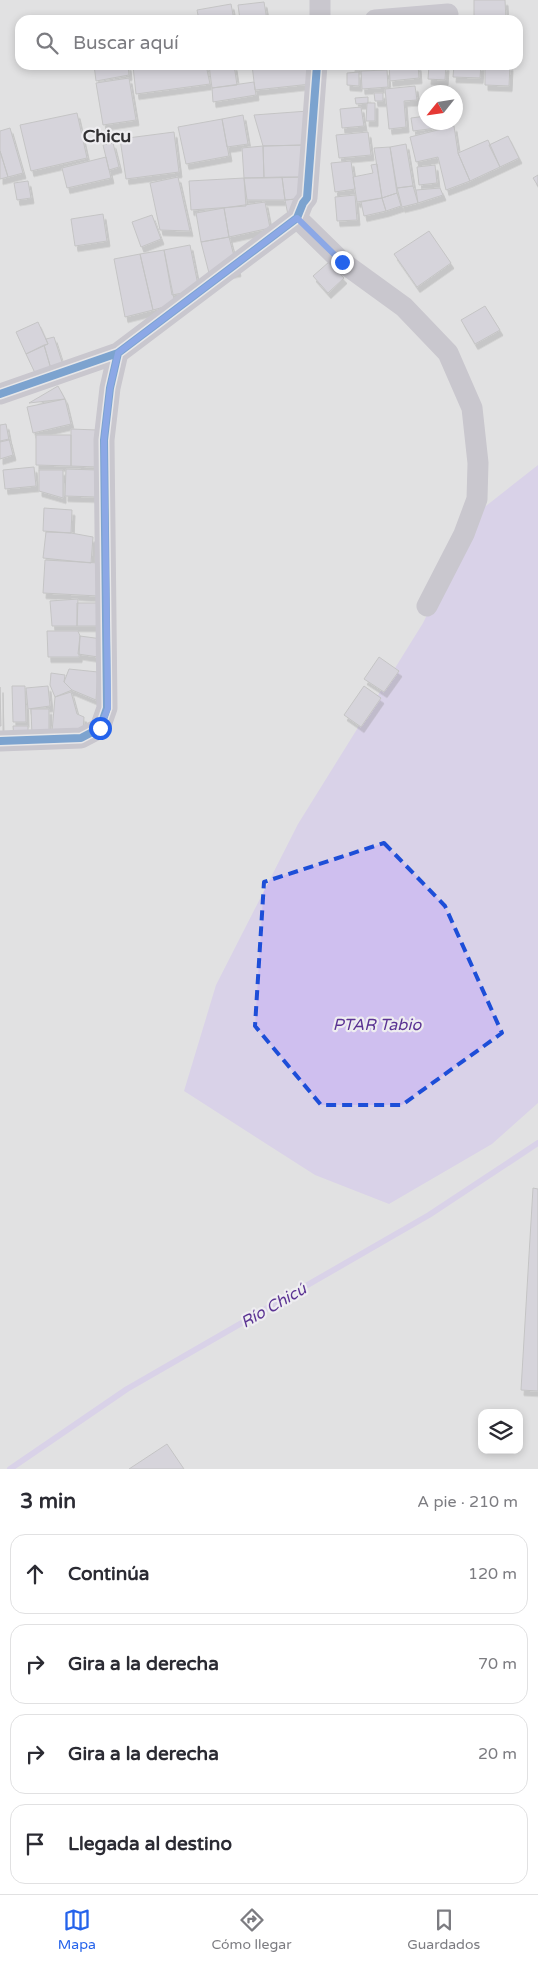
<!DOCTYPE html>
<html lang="es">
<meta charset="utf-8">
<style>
body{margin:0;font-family:"Varela Round",sans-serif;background:#f7f7f7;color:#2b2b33}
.controls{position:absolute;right:15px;bottom:15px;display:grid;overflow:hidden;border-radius:10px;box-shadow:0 2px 8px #0003}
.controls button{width:45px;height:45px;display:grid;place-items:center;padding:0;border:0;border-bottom:1px solid #e1e1e2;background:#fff;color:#2b2b33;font:25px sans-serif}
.compass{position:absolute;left:418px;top:85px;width:45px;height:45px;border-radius:50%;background:#fff;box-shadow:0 2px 8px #0003;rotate:240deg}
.stop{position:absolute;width:15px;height:15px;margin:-11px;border:4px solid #2563eb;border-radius:50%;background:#fff}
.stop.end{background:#2563eb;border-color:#fff;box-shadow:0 1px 5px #0008}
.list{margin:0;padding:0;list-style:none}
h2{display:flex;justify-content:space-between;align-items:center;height:65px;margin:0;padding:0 20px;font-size:21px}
h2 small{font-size:16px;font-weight:400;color:#7c7c81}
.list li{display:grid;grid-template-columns:32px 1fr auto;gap:15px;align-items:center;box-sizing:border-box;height:80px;margin:0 10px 10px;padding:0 10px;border:1px solid #e1e1e2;border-radius:15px}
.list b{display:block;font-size:19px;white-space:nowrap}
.list em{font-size:16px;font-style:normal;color:#7c7c81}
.icon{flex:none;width:28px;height:28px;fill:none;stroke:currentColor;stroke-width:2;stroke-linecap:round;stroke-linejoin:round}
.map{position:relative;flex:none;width:538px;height:1469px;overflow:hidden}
.search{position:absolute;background:#fff;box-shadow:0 2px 8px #0003;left:15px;right:15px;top:15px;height:55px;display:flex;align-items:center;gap:12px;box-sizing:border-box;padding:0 18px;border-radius:15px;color:#7c7c81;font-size:19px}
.sheet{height:425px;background:#fff}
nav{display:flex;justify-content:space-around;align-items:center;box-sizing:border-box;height:70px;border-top:1px solid #e1e1e2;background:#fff;font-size:14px;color:#7c7c81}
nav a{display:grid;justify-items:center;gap:2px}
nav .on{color:#2563eb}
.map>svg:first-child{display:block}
.water{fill:#cfbfef}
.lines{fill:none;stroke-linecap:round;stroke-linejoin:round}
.stream{stroke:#cfbfef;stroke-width:6}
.building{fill:#c8c3d3;stroke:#a1a1a2;filter:url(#shadow)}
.minor{stroke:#aba6b6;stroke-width:21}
.cycleway-casing{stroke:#eeedf0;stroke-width:11}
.cycleway{stroke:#0057b8;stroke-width:8}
.route{stroke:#2563eb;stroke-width:6}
.marked{fill:none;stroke:#1d4ed8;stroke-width:4;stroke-dasharray:10 6;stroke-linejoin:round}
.labels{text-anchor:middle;stroke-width:4.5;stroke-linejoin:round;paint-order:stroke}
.water-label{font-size:16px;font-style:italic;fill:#5b3393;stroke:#eeedf0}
.quarter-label{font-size:18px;font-weight:bold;fill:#313032;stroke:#eeedf0}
</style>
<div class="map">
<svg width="538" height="1469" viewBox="0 0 538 1469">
<defs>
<filter id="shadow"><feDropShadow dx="3" dy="5.5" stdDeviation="0" flood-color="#0004"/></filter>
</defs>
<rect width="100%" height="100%" fill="#e1e1e2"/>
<path class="water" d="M538,465V1103L492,1144L389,1204L315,1175L184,1091L216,985L298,824L423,623L477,513Z"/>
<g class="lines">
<path class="stream" d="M10,1469L127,1389L429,1215L538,1143"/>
</g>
<path class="building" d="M474,0H505L506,20H474Z
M264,2L267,20H240L238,5Z
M231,4L234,20H199L197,10Z
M314,16V20H280Z
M94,65H128L129,75L96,81Z
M206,65L210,84L136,94L133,66Z
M209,65H234L237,85L212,88Z
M252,65H309L311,84L255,90Z
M352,65H383V68L352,69Z
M389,65H418L419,78L390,81Z
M429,65H446L445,80L428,79Z
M454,65H481L480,78L453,77Z
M485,65H510L509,86L485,85Z
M387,70L388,87L362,89L361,71Z
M359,72V86L347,85V73Z
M129,78L136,120L103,125L96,83Z
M254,82L256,95L213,102L212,88Z
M415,86L417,100L404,101L406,127L389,129L385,89Z
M374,93H383V101H375Z
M368,97V103L356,104L355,98Z
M367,103H375V121H366Z
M361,107L364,126L342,128L340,109Z
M308,111L305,145L263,146L254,115Z
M77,113L87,158L31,171L20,125Z
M243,115L248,144L227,147L222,119Z
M426,116V122H445V127L413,131L411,118Z
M222,119L229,156L186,164L178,127Z
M454,126L458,153L470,181L446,190L438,157L416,162L410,137Z
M10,128L23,173L8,177L0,151V131Z
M174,132L179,172L126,179L120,139Z
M368,132L371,155L339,158L336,135Z
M508,136L519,158L500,167L489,145Z
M488,140L500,167L470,181L458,153Z
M113,143L119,167L109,170L103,145Z
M406,144L413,186L397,188L390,147Z
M305,145L306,177L264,178L263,146Z
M263,146L264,178H244L242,148Z
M390,147L397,193L382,198L374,148Z
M0,151L8,177L0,179Z
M106,157L111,178L67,188L62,168Z
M351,161L355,189L335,192L331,163Z
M377,164L382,198L357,202L353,177L373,173L371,165Z
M435,165L437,183L419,185L417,167Z
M538,175V186L533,178Z
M178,177L190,231L160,230L150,183Z
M282,177L285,200H247L244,178Z
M282,177H306L307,198L285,200Z
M244,178L246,206L191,210L189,181Z
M28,181L31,198L17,200L14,183Z
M413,186L418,203L402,207L397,188Z
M440,188L443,195L418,203L416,190Z
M397,193L401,206L386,211L382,198Z
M355,195L357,220L337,221L335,197Z
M307,198L289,220L285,200Z
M382,198L386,211L364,216L361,202Z
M265,202L270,228L229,237L224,208Z
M224,208L229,237L201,242L196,213Z
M103,214L107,241L75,246L71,219Z
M152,215L161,239L141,247L132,222Z
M429,231L451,263L417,287L394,254Z
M229,237L238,271L210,277L201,242Z
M190,245L199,290L172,295L164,250Z
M164,250L175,304L153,310L140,254Z
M140,254L153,310L125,317L114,259Z
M329,262L344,278L328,293L313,276Z
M485,306L500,330L475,344L461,320Z
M38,322L48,344L26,354L16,332Z
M54,337L63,365L51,369L44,345L48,344L46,339Z
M44,345L51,369L35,373L26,354Z
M58,386L65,399L29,403Z
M65,399L71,424L33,433L27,407Z
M6,424L9,440L0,442V425Z
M71,429L97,430V467L71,466Z
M36,435H71V466L36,465Z
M9,439L13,455L0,459V441Z
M34,467L36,486L5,489L3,470Z
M66,469L97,470L96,497L65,496Z
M39,470H63V498L39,491Z
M44,508L72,510L71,533L43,531Z
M46,532L71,533L93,537L91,563L43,558Z
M45,560L99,563L98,596L43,593Z
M78,599L77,626H52L50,601Z
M77,603H99V626H77Z
M47,631H78L80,636L79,657H48Z
M80,636L102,639L105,658L78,654Z
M379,657L399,671L384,692L364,679Z
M69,669L98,672L96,700L72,690L64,682Z
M51,673L65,675L64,682L72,690L55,697L50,685Z
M12,686H25L26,722H13Z
M48,686L50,706L28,709L26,688Z
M364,686L381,698L361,727L344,715Z
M0,687L1,726H0Z
M71,692L77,714L84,717L83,734L52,732L55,697Z
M31,709H49V736H32Z
M13,726H28V738L14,739Z
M533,1188L538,1189V1391L521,1390Z
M167,1444L184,1469H129Z"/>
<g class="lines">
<path class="minor" d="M320,0V20
M375,20L448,14
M297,218L342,262L404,307L448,353L472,408L478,463L477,499L464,534L427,606
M0,394L118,353L297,218L303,203L307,198L317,65
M0,741L81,738L100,728L107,708L104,440L110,388L118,353"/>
<defs>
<path id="cycleway" d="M0,394L118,353L297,218L303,203L307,198L317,65
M0,741L81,738L100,728L107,708L104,440L110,388L118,353"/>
</defs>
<use href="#cycleway" class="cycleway-casing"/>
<use href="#cycleway" class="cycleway"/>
</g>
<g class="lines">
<path class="route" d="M100,728L108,708L104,440L110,388L118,353L297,218L342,262"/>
</g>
<path d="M0 0H538V1469H0ZM384,843L445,906L502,1033L402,1105H321L255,1026L264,882Z" fill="#e1e1e2" fill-opacity=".55" fill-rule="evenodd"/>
<path class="marked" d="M384,843L445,906L502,1033L402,1105H321L255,1026L264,882Z"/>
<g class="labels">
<g class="water-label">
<text x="377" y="1030">PTAR Tabio</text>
<text transform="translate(273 1305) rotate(-30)" y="6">Río Chicú</text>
</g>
<g class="quarter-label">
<text x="107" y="142">Chicu</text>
</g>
</g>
</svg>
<div class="controls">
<button><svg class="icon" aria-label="layers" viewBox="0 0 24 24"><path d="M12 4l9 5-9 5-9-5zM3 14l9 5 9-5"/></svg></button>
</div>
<svg class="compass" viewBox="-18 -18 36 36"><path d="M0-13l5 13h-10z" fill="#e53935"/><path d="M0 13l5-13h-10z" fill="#7c7c81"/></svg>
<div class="stop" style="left:100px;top:728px"></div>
<div class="stop end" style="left:342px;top:262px"></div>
<div class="search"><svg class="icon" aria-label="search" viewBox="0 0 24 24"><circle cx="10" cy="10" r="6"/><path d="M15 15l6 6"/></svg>Buscar aquí</div>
</div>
<section class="sheet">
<h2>3 min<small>A pie · 210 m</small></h2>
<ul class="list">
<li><svg class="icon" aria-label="ahead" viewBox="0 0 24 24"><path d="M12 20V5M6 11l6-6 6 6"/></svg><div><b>Continúa</b></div><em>120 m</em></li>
<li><svg class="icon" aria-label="right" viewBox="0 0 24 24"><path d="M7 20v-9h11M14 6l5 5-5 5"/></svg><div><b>Gira a la derecha</b></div><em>70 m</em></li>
<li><svg class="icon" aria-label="right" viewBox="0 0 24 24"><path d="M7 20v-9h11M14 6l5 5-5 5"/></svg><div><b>Gira a la derecha</b></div><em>20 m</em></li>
<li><svg class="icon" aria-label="arrive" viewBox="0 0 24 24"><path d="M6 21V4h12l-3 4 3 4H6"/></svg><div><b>Llegada al destino</b></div></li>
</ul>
</section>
<nav>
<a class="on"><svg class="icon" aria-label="map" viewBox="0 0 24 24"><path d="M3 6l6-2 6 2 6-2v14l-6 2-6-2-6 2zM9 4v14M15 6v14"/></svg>Mapa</a>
<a><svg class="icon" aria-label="directions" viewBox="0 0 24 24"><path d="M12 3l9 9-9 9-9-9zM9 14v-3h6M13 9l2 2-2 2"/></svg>Cómo llegar</a>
<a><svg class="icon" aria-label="saved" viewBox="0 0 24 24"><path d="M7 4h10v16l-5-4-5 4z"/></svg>Guardados</a>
</nav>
